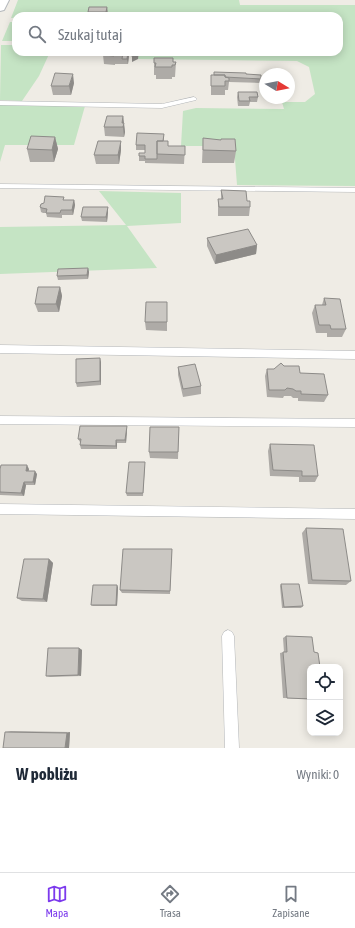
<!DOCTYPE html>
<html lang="pl">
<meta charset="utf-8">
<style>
body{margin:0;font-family:"Asap Condensed",sans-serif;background:#f2f2f3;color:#1f2937}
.controls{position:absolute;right:12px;bottom:12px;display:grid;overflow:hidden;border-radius:8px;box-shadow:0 2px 10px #0003}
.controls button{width:36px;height:36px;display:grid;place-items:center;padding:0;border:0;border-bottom:1px solid #e0e1e3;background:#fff;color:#1f2937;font:20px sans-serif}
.compass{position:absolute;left:259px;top:68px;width:36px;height:36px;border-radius:50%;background:#fff;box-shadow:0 2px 10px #0003;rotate:100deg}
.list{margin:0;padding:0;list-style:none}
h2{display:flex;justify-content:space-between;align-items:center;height:52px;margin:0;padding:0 16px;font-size:17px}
h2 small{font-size:13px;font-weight:400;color:#747a83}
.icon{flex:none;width:22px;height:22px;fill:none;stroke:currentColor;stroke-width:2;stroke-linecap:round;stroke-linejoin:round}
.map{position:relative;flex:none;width:355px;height:748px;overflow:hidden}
.search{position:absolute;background:#fff;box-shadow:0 2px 10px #0003;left:12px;right:12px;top:12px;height:44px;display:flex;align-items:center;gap:10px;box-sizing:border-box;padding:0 14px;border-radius:12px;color:#747a83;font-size:15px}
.sheet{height:124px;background:#fff}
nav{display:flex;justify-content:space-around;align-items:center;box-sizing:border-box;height:56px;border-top:1px solid #e0e1e3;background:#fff;font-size:11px;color:#747a83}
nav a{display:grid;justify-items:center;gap:2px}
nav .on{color:#7c3aed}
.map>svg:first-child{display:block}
.green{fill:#c5e4c4}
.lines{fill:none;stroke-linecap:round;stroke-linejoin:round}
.lane-casing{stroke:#b3b6b9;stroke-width:1}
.secondary-casing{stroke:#b4b8bc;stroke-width:2}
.lane{fill:#fff;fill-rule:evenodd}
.secondary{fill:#fff;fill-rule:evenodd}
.wall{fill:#aeaba7}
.shaded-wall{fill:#8d8b88}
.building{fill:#cac7c2;stroke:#8d8b88}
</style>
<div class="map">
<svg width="355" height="748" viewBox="0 0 355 748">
<rect width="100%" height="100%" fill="#efece5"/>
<path class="green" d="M18,0H239L240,5H355V186L237,185L234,146H181L183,111L196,108L284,109L282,102H305L315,94L309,67L297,61L138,59L139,52H339V16H144V13H69L67,16H16V18H11Z
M10,22H16V41H2Z
M1,45H16V52H50L39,76L22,101L0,100Z
M0,105L85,106L74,145H5L0,162Z
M99,191L181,193V223L127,226L157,268L0,274V227L126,225Z"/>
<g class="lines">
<defs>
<path id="lane" d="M194,97L197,99L196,100L162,108L0,105V101L162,104Z
M0,184L355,188V192L0,188Z
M0,345L355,351V359L0,353Z
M0,416L355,419V427L0,424Z
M0,504L355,509V519L0,514Z
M228,630L232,632L234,636L239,748H225L222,636L224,632Z"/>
<path id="secondary" d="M0,0H9L4,10L0,11Z"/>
</defs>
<use href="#lane" class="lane-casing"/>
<use href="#secondary" class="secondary-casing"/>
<use href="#lane" class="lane"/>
<use href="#secondary" class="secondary"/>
</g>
<path class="wall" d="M107,7L108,16H88V12Z
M77,52H92L91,55H78Z
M103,55H129L128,64H115V65L104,64Z
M176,62L175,77H172V79H156V75H154V63Z
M246,74L261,79V83L229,82L228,90H225V95H211V75Z
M74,83L71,95H53L51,86Z
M238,92L258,97L257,102H250L249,106H238L237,97Z
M123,116L125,132L124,137L105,136L104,127Z
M164,134V141L168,146H185L184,164L145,163V161H139V156L145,153V150H136V145Z
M55,137L58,149L54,162H30L27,149Z
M203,138L236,151L234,163H202Z
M121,150L119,164H96L94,155Z
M221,190L247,201L250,207L249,216H218V199H221Z
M65,200H74L75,205L73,215H62V218L47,217L46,213H43L41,212L40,207Z
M108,207V212L107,222L82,221L81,217Z
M207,238L257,245L256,254L215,264L207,246Z
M88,268L89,272L88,279L58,280L57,276Z
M60,287L62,296L59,312H38L35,304Z
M324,298L346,329L342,337H327V333H316L312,313L315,305H322Z
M167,302V331L146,330L145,322Z
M101,362V385L77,387L76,383Z
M284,366L300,373L328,395L324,402L298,401V398H293L291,396H284L283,398L267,397L265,376L267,369H274Z
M178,367L201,386V394L183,397L178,375Z
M179,427L178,459L150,458L149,452Z
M127,430L126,443H117V449H81L80,445V442L78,439Z
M270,444L318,476L315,482H299V477L270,476L268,451Z
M145,466L143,496H127L126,493Z
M0,469H29L28,471L37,474L35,485H26L24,496L0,495Z
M306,528L351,581L346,585L308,584L302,533Z
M172,549L170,594L122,593L120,590Z
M49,559L53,563L47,602L22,601L17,598Z
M281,584L303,606L301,608H282L280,586Z
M118,587L117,606H93L91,605Z
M286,636L314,652L310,699L283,698L280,653L284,652L283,638Z
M79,648L82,650L81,676L50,677L46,676Z
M11,731L70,732L69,748L5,732Z"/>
<path class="shaded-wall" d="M107,7L108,16H106V12Z
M128,52L129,55L128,64L127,59Z
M139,52L138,59L132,62V57Z
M73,74L74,83L71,95L69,86Z
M123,116L125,132L124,137L123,127L122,123Z
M55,137L58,149L54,162L52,150Z
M121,141V150L119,164L118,155Z
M74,200L75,205L73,215L72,210Z
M108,207V212L107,222L106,217Z
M257,245L256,254L215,264L216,255Z
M88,268L89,272L88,279L87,275Z
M60,287L62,296L59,312L56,304Z
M100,358L101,362V385L100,381Z
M127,426V430L126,443L125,440Z
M116,440L117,443V449L116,446Z
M27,465L29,469L28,474L26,471Z
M35,471L37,474L35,485L33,482Z
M24,482L26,485L24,496L21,493Z
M49,559L53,563L47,602L43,599Z
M117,585L118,587L117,606L116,605Z
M79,648L82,650L81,676L78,675Z
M70,732L69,748H65L67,733Z"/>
<path class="building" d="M89,7H107L106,12H88Z
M104,52H122V55H114V56L103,55Z
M123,52H128L127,59H122Z
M134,52H139L138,55L132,57Z
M154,58H173V62H176L175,65H172V67H155L156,63H154Z
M214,72L246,73V74L261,75V79L225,77V75H214Z
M55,73L73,74L69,86H51Z
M211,75H225V77L229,78V81H225V86H211Z
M238,92H257L258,97H249L250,101H239Z
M107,116H123L122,123H124L123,127H104Z
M137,133L164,134L163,141H157V159H145V156H139V153H145V145H136Z
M31,136L55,137L52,150L27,149Z
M203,138L221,140V139H235L236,151L203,150Z
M98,141H121L118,155H94Z
M157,141H168V146H185V155L157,154Z
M221,190L246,191L247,201H250V207H219L218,199H223Z
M45,196L64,197L63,200H74L72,210H61L60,213H46L47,209L42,208L40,207L41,204L44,203Z
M83,207H108L106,217H81Z
M248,229L257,245L216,255L207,238Z
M88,268L87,275L57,276L58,269Z
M38,287H60L56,304H35Z
M324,298L340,299L346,329H331L330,325H319L315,305H326Z
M146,302H167V322H145Z
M100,358V381L76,383V359Z
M281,363L284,366H299L300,373L324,374L328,395L301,394V391H296L293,389L287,388L285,390H269L267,369H274Z
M195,364L201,386L183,389L178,367Z
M80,426H127L125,440H116V446L80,445L81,439H78Z
M150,427H179L178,452H149Z
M270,444L314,445L318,476H302V471L273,470Z
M129,462H145L143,493H126Z
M1,465H27L26,471H35L33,482H24L21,493L0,492V469Z
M306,528L343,529L351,581L312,580Z
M123,549H172L170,591L120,590Z
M24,559H49L43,599L17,598Z
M281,584H299L303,606L284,607Z
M93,585H117L116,605H91Z
M286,636L312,637L314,652L318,653L320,667H310V699L287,698L283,652H287Z
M48,648H79L78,675L46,676Z
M5,732L67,733L65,748H3Z"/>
</svg>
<div class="controls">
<button><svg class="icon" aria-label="locate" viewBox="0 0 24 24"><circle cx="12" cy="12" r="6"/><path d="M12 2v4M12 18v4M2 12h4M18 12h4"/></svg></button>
<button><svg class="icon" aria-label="layers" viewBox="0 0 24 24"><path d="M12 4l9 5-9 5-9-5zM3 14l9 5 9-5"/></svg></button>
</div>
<svg class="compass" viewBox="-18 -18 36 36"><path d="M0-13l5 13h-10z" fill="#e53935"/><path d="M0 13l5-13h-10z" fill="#747a83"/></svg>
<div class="search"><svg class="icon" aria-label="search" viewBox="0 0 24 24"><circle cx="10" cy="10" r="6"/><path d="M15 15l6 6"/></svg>Szukaj tutaj</div>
</div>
<section class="sheet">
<h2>W pobliżu<small>Wyniki: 0</small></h2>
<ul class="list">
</ul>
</section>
<nav>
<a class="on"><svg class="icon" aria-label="map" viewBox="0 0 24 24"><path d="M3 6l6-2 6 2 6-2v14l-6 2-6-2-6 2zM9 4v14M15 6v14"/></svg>Mapa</a>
<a><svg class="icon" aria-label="directions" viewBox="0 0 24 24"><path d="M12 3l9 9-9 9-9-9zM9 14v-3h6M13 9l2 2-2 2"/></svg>Trasa</a>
<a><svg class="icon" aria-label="saved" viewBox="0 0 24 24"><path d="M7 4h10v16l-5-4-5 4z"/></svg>Zapisane</a>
</nav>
